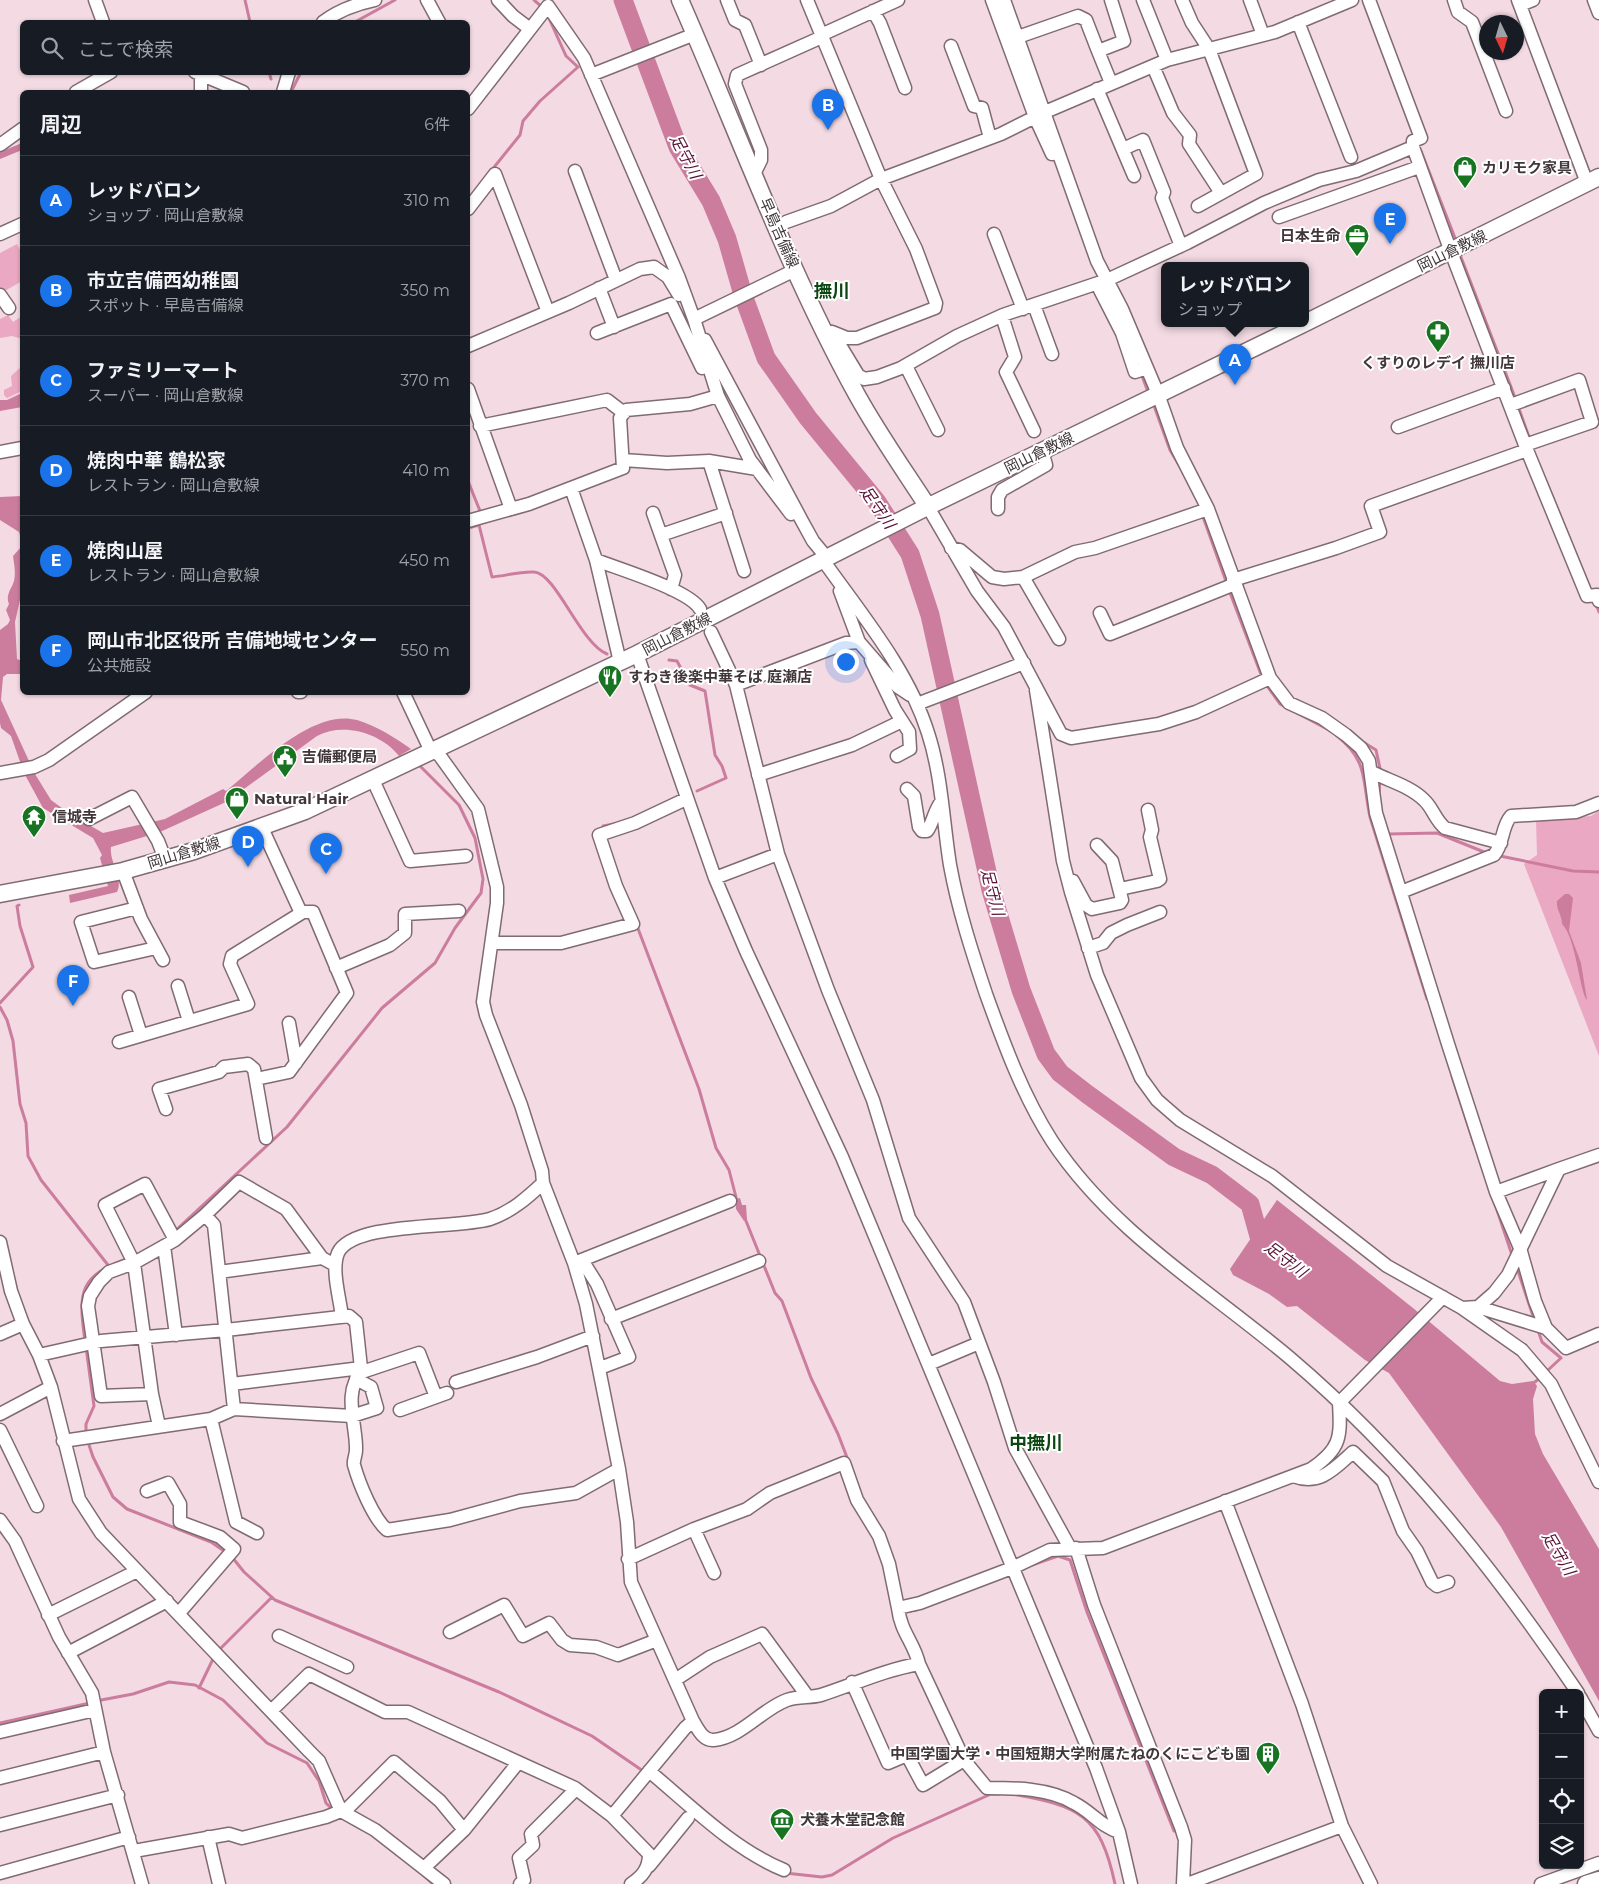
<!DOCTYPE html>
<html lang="ja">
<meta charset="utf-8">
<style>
body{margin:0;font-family:Montserrat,"Noto Sans JP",sans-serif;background:#242831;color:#f1f3f6}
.controls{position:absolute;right:15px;bottom:15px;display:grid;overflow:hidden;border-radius:8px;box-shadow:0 1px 4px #0004}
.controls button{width:45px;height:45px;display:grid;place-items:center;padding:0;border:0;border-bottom:1px solid #363941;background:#171b24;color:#f1f3f6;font:25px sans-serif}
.compass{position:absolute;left:1479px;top:15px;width:45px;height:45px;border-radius:50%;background:#171b24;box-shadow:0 1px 4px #0004;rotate:175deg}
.you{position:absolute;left:845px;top:661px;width:18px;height:18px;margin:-12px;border:4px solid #fff;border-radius:50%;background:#1a73e8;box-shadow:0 0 0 8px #1a73e833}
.badge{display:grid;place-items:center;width:32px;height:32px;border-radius:50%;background:#1a73e8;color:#fff;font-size:16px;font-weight:700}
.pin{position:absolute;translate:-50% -41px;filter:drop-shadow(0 1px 2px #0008)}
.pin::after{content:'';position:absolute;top:26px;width:18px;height:15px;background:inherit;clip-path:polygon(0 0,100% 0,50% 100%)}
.popup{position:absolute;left:1161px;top:262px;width:148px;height:65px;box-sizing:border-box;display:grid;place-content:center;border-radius:8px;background:#171b24;filter:drop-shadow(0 1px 4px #0005);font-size:16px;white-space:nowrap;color:#9ea1a6}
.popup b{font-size:19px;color:#f1f3f6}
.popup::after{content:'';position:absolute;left:50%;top:100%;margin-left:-10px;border:10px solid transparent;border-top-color:#171b24}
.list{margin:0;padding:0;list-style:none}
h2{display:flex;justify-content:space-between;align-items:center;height:65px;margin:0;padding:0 20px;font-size:21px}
h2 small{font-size:16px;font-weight:400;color:#9ea1a6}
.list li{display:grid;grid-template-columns:32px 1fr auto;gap:15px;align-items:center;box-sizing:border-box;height:90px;padding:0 20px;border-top:1px solid #363941}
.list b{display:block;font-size:19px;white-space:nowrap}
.list p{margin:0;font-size:16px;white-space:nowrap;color:#9ea1a6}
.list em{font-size:16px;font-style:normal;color:#9ea1a6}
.icon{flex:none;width:28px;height:28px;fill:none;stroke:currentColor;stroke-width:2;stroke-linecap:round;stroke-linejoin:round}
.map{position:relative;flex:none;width:1599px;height:1884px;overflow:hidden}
.search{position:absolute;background:#171b24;box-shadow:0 1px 4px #0004;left:20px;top:20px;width:450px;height:55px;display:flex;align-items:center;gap:12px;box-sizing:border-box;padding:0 18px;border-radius:8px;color:#9ea1a6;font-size:19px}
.panel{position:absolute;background:#171b24;box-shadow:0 1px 4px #0004;left:20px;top:90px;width:450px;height:605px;border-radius:8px}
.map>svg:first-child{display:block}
.green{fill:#eba8c2}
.water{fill:#cc7d9d}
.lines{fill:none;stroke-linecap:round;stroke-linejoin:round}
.stream{stroke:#cc7d9d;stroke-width:3}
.river{stroke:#cc7d9d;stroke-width:19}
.minor-casing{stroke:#816b73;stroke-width:15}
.major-casing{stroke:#816b73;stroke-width:19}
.minor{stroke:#fff;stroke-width:12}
.major{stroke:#fff;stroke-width:16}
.labels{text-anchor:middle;stroke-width:4;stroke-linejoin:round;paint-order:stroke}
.poi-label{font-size:15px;font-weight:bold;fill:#41373b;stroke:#fff;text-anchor:start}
.street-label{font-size:15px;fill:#41373b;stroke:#fff}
.water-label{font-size:16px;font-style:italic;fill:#591236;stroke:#fff}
.quarter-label{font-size:18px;font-weight:bold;fill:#0c4612;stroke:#fff}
</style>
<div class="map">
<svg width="1599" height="1884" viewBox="0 0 1599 1884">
<rect width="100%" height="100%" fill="#f3dae3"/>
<path class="green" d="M17,244L22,254V281L3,292L0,287V253Z
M8,315L13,322L22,316V339L12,336L0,338V319Z
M22,366V391L7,398L4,395V390L12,386L11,376Z
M1599,811V1056L1524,864L1537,855L1536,820L1591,816Z"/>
<path class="water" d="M22,143V150L0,159V152Z
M22,393V407L0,411V400H7Z
M22,496V543L19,532L0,520V497Z
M22,546V591L15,622L17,659L22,661V674H7L3,677L1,700L35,774L51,800L70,814L103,833L165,819L223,789L226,791C257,766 313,708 357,720C377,726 394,737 411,749L399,756C381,733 343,722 317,736L226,802L160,832L111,847C109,863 124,877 117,892L70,903L69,895L108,886L100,858L102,855L93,838L43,808L24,773L11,736L1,728L0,723V630L8,624L10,620L6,610L9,604C5,595 12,588 14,581C16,572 14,564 13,556Z
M1565,894H1569L1573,898L1569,931L1581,963L1587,1000C1580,994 1576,937 1562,924C1562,915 1556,910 1557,901Z
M740,1198L742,1205H746L747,1219L744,1221L736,1209V1199Z
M1277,1200L1413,1308L1500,1381L1512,1384L1533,1381L1537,1386L1533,1399L1535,1434L1543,1454L1599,1549V1701L1501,1527L1389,1373L1365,1360L1297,1306L1287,1307L1269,1294L1233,1275L1230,1269Z"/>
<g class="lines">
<path class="stream" d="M245,0L250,22
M534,0L542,7
M355,22L395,0
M269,72L271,79
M291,92L301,72
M1421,151L1457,243
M491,171L520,135L523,121L540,101L578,67L566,56L548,16
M1459,252L1516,400
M1141,373L1148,392
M1153,403L1170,450L1182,470
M1518,406L1530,440
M468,481L480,511
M1546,481L1592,593
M1202,514L1227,584
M468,528L479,525L492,577C505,576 521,571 534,572C556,573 580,643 607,654
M1229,590L1262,677
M1596,604L1599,612
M669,660L677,661L690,685L705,691L715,755L722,766L726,778L697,791
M1265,683L1280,704L1329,730
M1336,735C1369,761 1362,780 1370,817L1427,999
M1363,742L1376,750L1381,773
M1379,793L1380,780
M603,831V826L614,824
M1388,834L1437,833L1489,854
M1500,856L1573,871L1599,872
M637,926L699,1089L716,1148L729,1170L737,1201
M0,1003L33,967L20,926L17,906L19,905
M0,1007L7,1020L13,1041L20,1104L26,1123L28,1156L41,1180L108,1265
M1452,1076L1474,1144
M1495,1204L1512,1255
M744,1216L775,1293L782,1301L811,1378L838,1434L848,1460
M175,1231L287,1127L382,1008L435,963L455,928L481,893L483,879L475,838L459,805L417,763
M1517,1268L1535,1322
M1538,1330L1542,1342L1561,1358L1547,1371
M85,1341C78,1291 79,1276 129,1258
M86,1347L94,1406L86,1424V1433
M1531,1385L1540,1378
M87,1439L93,1457L113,1497L127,1509L211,1542L227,1553
M870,1511L879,1525
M232,1557L244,1572L275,1600L499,1692L592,1736L643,1771
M1029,1566L1058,1556L1070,1560L1087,1612L1174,1831
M903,1612L916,1610
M217,1652L272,1597
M199,1688L214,1657
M96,1701L133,1694L169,1682L195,1685L223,1700L267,1743L307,1763L319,1781L326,1803L333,1810
M0,1723L90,1703
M1012,1794C1079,1806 1100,1814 1115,1884
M339,1816L361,1829
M785,1873L822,1877L832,1875L893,1838L991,1794H999
M424,1876L433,1884"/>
<path class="river" d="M623,0L678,147L711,201L727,239L743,295L766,358L808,418L877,502L910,554L930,615L991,890L1021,990L1046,1054L1060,1073L1087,1094L1174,1157L1212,1175L1250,1204L1260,1240L1272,1248"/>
<defs>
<path id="minor" d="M95,0L103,22
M427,0L439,22
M498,0L513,16L530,29
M727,0L735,20L745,25L761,65
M807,0L881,179L916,249L936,303L935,308L857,338H847L832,332
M992,0L1035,117L1052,154
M1004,0L1097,261L1122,309L1158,394L1177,448L1208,509L1270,678L1289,703L1322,718L1346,735L1361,748L1369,761L1376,813L1448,1044L1496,1192L1520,1248L1535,1301L1546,1328
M1143,0L1167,60
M1182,0L1192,23L1209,49L1256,174L1198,206
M1250,0L1263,35
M1369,0L1421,138L1413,141V147
M1454,0L1458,12L1472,22L1506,111
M1518,0L1587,183
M1594,0L1599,13
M1520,5L1533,0
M873,11L880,23L905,88
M323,22C339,10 356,4 375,0
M1298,22L1351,157
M821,35L898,0
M1018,37L1078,16L1086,20L1098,51
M951,46L974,106L982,108L990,138
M1153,66L1173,113L1190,135L1189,144L1221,193
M195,72L243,92
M201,74V92
M591,75L695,34
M1111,83L1098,51L1124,41L1111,0
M1097,89L1134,176
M76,92L111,72
M283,92L289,72
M468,109L548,6L584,58L679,278L694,319L718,396L690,404L626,410L620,418L623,468L529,504L468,521
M0,145L22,129
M1123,149L1143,140L1164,192L1162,198L1181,246
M575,171L616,280
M495,174L548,312
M753,176L761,160V150L735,84L737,75L822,37
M468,209L495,174
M1279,217L1419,167
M786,222L831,206L881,179L1001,134L1045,112L1167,60L1275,32L1352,0
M0,234L22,224
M994,234L1023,309
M1097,284L1122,333L1135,372L1147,368
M599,288L614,327
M0,295L9,308
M1034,305L1052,354
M1002,316L1015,357L1006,372L1034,431
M694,319L795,270
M832,332L858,375L864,379L877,377L901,368L957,336L1003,315L1107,280L1187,243L1264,203L1319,180L1356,171L1413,147L1451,252L1527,450L1587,596L1597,595L1599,601
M597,333L671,304L702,368
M705,340L802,521L813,541L827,558
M468,346L569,303L640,269L654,267L668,277L679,295
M906,366L938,430
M468,389L511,509
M718,396L750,460L791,514
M1511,405L1579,380L1592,422L1525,445
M480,426L607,400L624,413
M1398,427L1504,388
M0,452L22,448
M623,460L667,463L709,461L757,469
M709,461L744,571
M571,488L596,560C619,569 689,590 700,609
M928,507L977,591L1004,627L1061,734L1071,738L1159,724L1196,712L1270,678
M998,509V497L1002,490L1046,465L1042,451
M653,513L675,575L671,589
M661,535L726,513
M951,548L960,550L992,577L1004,579L1023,577L1075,552L1095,548L1208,509
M596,560L620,662
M823,560C861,614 908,669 928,733C942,776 943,822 950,865C958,909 972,952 986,994C1004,1044 1023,1096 1052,1141C1113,1233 1207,1288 1290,1358C1403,1454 1495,1570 1578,1693
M1023,577L1059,639
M1233,580L1336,548L1380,532L1371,506L1527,450
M840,591L859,642L898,687L910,695
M1100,613L1110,634L1235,584
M711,632L736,685L778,854L828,990L873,1100L909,1218L964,1302L994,1382L1015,1448L1070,1548
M637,654L715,878L746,951L842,1157L1096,1768L1119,1832L1131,1884
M871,660L895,710L909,732L910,749L897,756
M736,685L846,643L859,642
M1036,690L1063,861L1071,892L1097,975L1141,1078L1157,1100L1180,1120L1272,1176L1387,1266L1462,1308L1522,1350L1551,1384L1599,1482
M298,692H301
M403,692L428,745L440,756L478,809L497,887V903L483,1002L486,1015L521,1105L542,1171L543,1183L574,1263L586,1304L619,1469L627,1522L631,1582L693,1721C698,1729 703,1741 714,1740C742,1737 762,1709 787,1700C798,1696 811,1698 821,1695C855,1684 884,1670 919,1664
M917,704L1024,663
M1372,772C1389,781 1410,786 1424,800C1433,808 1435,820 1445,828L1501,843
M0,773L34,767L49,760L146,692
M758,775L852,745L902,721
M373,780L410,861L466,856
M907,789L914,796L919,827L922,831H927C933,823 934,811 941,802
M89,819L132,797L158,841L165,859
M262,828L301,913
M123,871L141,919L163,960
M715,878L778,854
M1073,881L1086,905L1092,909L1120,903L1122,900L1112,861L1097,845
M1120,889L1157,881L1160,879L1150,837L1152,830L1148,810
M1401,892L1494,855C1504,844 1501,827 1511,816L1576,812L1599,803
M137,908L81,922L94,962L156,948
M492,943H561L633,924L616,886L599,835L635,823L686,799
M1088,948L1103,943L1111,933L1127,925L1160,912
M336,968L390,945L405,933V914L459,911
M178,986L189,1021
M129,997L141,1035
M289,1023L296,1063
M119,1042L248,1004L230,964L232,956L303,912H313L347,993L289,1072L256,1079
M166,1109L159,1089L219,1072L224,1067L248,1064L254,1069L266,1138
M1496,1192L1559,1169
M0,1242L11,1291L23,1324L39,1355L51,1387L79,1499L101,1533L309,1751L319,1761L341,1811
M164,1246L176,1335
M582,1260L597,1284L629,1357L600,1368
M574,1263L730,1201
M219,1272L322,1258
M1478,1307L1546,1328L1566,1348L1599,1334
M1462,1308L1478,1307L1494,1293L1508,1275L1559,1169L1599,1155
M342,1317C340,1298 331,1270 338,1253C353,1221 458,1229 490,1219C511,1212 527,1198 543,1183
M611,1319L759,1261
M0,1334L23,1324
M39,1355L101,1341L226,1330L349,1316L356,1322L361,1368L232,1384
M929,1364L979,1343
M361,1368L362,1372C342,1391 357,1427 356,1450C356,1456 353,1460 354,1465C359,1483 373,1518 387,1530L450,1520L520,1501L576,1493L619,1469
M362,1372L419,1353L436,1397
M456,1382L537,1357L593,1336
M152,1394L101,1396L88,1306L90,1296L99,1282L109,1272L134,1263L175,1240L205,1215L239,1182L286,1209L322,1258L335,1265
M234,1409L352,1416L377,1408L371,1387L356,1379
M400,1410L447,1393
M0,1414L51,1387
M211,1419L236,1522L257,1533
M159,1426L152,1394L134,1263L105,1205L145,1184L175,1240
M0,1430L37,1506
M63,1441L211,1419L234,1409L214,1225L205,1215
M1293,1476C1320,1486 1334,1469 1353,1452L1383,1481L1403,1531L1417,1551L1432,1582L1437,1586L1448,1582
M147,1491L168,1483L180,1504V1522L220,1537L234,1549L179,1613
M0,1520L15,1541L59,1637L92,1693L104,1752L142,1884
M694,1529L714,1573
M1076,1548L1094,1605L1181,1827L1185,1840L1183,1884
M628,1559L694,1529L747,1509L770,1493L844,1463L857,1500L879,1536L889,1564L898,1608
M48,1615L137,1571
M450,1632L504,1605L523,1636L549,1623L562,1640L570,1645L596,1647L618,1655L657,1640
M279,1636L347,1667
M68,1653L167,1601
M675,1680L710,1657L762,1634L808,1697
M852,1682L888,1763L907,1755L923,1785L964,1760
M1580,1697L1599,1731
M271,1711L309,1674L385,1712H408L575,1788L612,1816L649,1854C649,1868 643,1876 631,1884
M0,1732L95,1710
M649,1771C691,1806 733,1849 784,1870
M0,1778L104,1752
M345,1811L394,1762L440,1801L464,1830
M612,1816L685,1728L693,1721
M0,1825L118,1795
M1342,1826L1371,1884
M1119,1832C1100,1826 1092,1812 1074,1803C1049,1788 1015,1788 987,1788L964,1760L919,1664C914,1642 901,1633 898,1608L920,1603L1012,1568L1050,1550L1103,1548L1311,1469C1341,1449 1341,1437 1339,1403L1443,1297
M208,1837L219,1884
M134,1851L229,1834L242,1838L326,1817L341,1811L375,1830L444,1884
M649,1866L688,1818
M425,1867L464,1830L517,1764
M0,1873L129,1837
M520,1884L524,1880L519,1858L533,1845L531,1834L576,1789
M1187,1884L1342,1826L1302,1704L1225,1501
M1541,1884L1599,1863"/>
<path id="major" d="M680,0C738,132 787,268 857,395C878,433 904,470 928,507
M1305,323L1599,177
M0,894L123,871L194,851L305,811L637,654L921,510L1303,324
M1586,1884L1599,1880"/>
</defs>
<use href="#minor" class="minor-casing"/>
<use href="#major" class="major-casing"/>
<use href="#minor" class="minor"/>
<use href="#major" class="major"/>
</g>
<defs>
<symbol id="shop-pin" viewBox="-11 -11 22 30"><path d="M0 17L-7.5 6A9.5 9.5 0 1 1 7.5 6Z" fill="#197422" stroke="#fff"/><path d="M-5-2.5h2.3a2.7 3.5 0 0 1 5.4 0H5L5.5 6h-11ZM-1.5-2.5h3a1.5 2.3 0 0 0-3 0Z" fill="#fff"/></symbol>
<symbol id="office-pin" viewBox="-11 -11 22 30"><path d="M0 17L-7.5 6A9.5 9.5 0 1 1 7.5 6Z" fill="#197422" stroke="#fff"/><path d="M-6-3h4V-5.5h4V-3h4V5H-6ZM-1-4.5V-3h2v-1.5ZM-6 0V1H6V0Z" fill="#fff"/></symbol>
<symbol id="pharmacy-pin" viewBox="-11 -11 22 30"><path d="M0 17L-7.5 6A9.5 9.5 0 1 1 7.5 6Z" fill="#197422" stroke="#fff"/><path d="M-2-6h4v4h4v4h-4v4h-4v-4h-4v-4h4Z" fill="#fff"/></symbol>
<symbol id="restaurant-pin" viewBox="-11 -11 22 30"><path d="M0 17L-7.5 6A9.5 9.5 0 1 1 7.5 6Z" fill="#197422" stroke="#fff"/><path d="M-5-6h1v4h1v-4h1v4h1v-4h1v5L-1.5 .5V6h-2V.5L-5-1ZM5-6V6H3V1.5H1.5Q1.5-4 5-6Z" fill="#fff"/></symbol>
<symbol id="civic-pin" viewBox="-11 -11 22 30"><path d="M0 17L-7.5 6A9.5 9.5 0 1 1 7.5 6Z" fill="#197422" stroke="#fff"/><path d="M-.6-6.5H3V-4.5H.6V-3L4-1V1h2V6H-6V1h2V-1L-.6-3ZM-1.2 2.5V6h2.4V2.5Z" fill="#fff"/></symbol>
<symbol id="temple-pin" viewBox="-11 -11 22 30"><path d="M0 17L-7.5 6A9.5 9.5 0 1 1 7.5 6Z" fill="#197422" stroke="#fff"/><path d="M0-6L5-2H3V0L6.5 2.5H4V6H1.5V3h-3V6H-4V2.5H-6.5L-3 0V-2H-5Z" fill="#fff"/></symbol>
<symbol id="building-pin" viewBox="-11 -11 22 30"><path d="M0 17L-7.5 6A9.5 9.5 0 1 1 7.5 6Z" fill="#197422" stroke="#fff"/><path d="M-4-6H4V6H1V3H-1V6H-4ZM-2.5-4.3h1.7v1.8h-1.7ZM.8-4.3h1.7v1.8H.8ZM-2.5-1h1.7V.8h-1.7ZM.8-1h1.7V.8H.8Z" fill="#fff"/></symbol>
<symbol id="museum-pin" viewBox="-11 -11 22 30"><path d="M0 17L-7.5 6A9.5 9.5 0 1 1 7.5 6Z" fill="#197422" stroke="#fff"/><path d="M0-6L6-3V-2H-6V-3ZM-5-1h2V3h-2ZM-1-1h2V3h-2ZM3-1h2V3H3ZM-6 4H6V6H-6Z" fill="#fff"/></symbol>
</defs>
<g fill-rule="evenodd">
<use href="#shop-pin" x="1451" y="154" width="28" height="38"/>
<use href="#office-pin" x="1343" y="222" width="28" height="38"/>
<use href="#pharmacy-pin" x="1424" y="318" width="28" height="38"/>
<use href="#restaurant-pin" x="596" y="663" width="28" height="38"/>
<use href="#civic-pin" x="271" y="743" width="28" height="38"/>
<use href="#shop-pin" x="223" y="785" width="28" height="38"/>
<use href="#temple-pin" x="20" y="803" width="28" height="38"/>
<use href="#building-pin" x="1254" y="1740" width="28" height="38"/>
<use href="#museum-pin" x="768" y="1806" width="28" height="38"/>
</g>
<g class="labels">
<g class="poi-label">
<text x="1482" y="173">カリモク家具</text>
<text x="1340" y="241" text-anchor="end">日本生命</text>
<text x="1438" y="368" text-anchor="middle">くすりのレデイ 撫川店</text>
<text x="628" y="682">すわき後楽中華そば 庭瀬店</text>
<text x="302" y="762">吉備郵便局</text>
<text x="254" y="804">Natural Hair</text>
<text x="52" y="822">信城寺</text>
<text x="1250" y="1759" text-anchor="end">中国学園大学・中国短期大学附属たねのくにこども園</text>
<text x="800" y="1825">犬養木堂記念館</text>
</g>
<g class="street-label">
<text transform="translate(779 233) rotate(66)" y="5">早島吉備線</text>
<text transform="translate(1452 251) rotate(-26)" y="5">岡山倉敷線</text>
<text transform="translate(1039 453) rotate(-26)" y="5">岡山倉敷線</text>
<text transform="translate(677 634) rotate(-27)" y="5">岡山倉敷線</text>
<text transform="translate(184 853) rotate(-17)" y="5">岡山倉敷線</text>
</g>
<g class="water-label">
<text transform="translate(686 156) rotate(62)" y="6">足守川</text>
<text transform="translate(878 507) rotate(55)" y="6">足守川</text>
<text transform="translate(993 892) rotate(75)" y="6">足守川</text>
<text transform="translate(1286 1259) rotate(37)" y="6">足守川</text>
<text transform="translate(1559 1553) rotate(59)" y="6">足守川</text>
</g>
<g class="quarter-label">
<text x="832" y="297">撫川</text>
<text x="1036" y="1449">中撫川</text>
</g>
</g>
</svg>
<div class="controls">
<button>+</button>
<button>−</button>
<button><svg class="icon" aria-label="locate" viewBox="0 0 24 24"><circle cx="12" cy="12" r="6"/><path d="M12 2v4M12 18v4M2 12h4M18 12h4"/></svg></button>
<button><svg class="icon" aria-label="layers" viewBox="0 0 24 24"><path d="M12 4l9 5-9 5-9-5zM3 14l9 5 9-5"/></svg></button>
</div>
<svg class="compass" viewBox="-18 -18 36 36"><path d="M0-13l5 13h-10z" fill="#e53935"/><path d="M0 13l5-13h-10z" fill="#9ea1a6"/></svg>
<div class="you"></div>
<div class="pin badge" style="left:1235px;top:385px">A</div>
<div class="popup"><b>レッドバロン</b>ショップ</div>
<div class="pin badge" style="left:828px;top:130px">B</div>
<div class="pin badge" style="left:326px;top:874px">C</div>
<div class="pin badge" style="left:248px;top:867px">D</div>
<div class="pin badge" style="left:1390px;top:244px">E</div>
<div class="pin badge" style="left:73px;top:1006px">F</div>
<div class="search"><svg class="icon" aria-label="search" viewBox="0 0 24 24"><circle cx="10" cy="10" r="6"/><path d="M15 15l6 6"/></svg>ここで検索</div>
<section class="panel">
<h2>周辺<small>6件</small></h2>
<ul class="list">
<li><span class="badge">A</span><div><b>レッドバロン</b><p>ショップ · 岡山倉敷線</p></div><em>310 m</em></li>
<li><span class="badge">B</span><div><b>市立吉備西幼稚園</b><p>スポット · 早島吉備線</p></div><em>350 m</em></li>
<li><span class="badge">C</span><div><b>ファミリーマート</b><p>スーパー · 岡山倉敷線</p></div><em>370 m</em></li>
<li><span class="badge">D</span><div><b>焼肉中華 鶴松家</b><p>レストラン · 岡山倉敷線</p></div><em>410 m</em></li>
<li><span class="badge">E</span><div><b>焼肉山屋</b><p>レストラン · 岡山倉敷線</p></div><em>450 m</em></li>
<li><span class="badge">F</span><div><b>岡山市北区役所 吉備地域センター</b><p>公共施設</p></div><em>550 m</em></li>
</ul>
</section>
</div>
